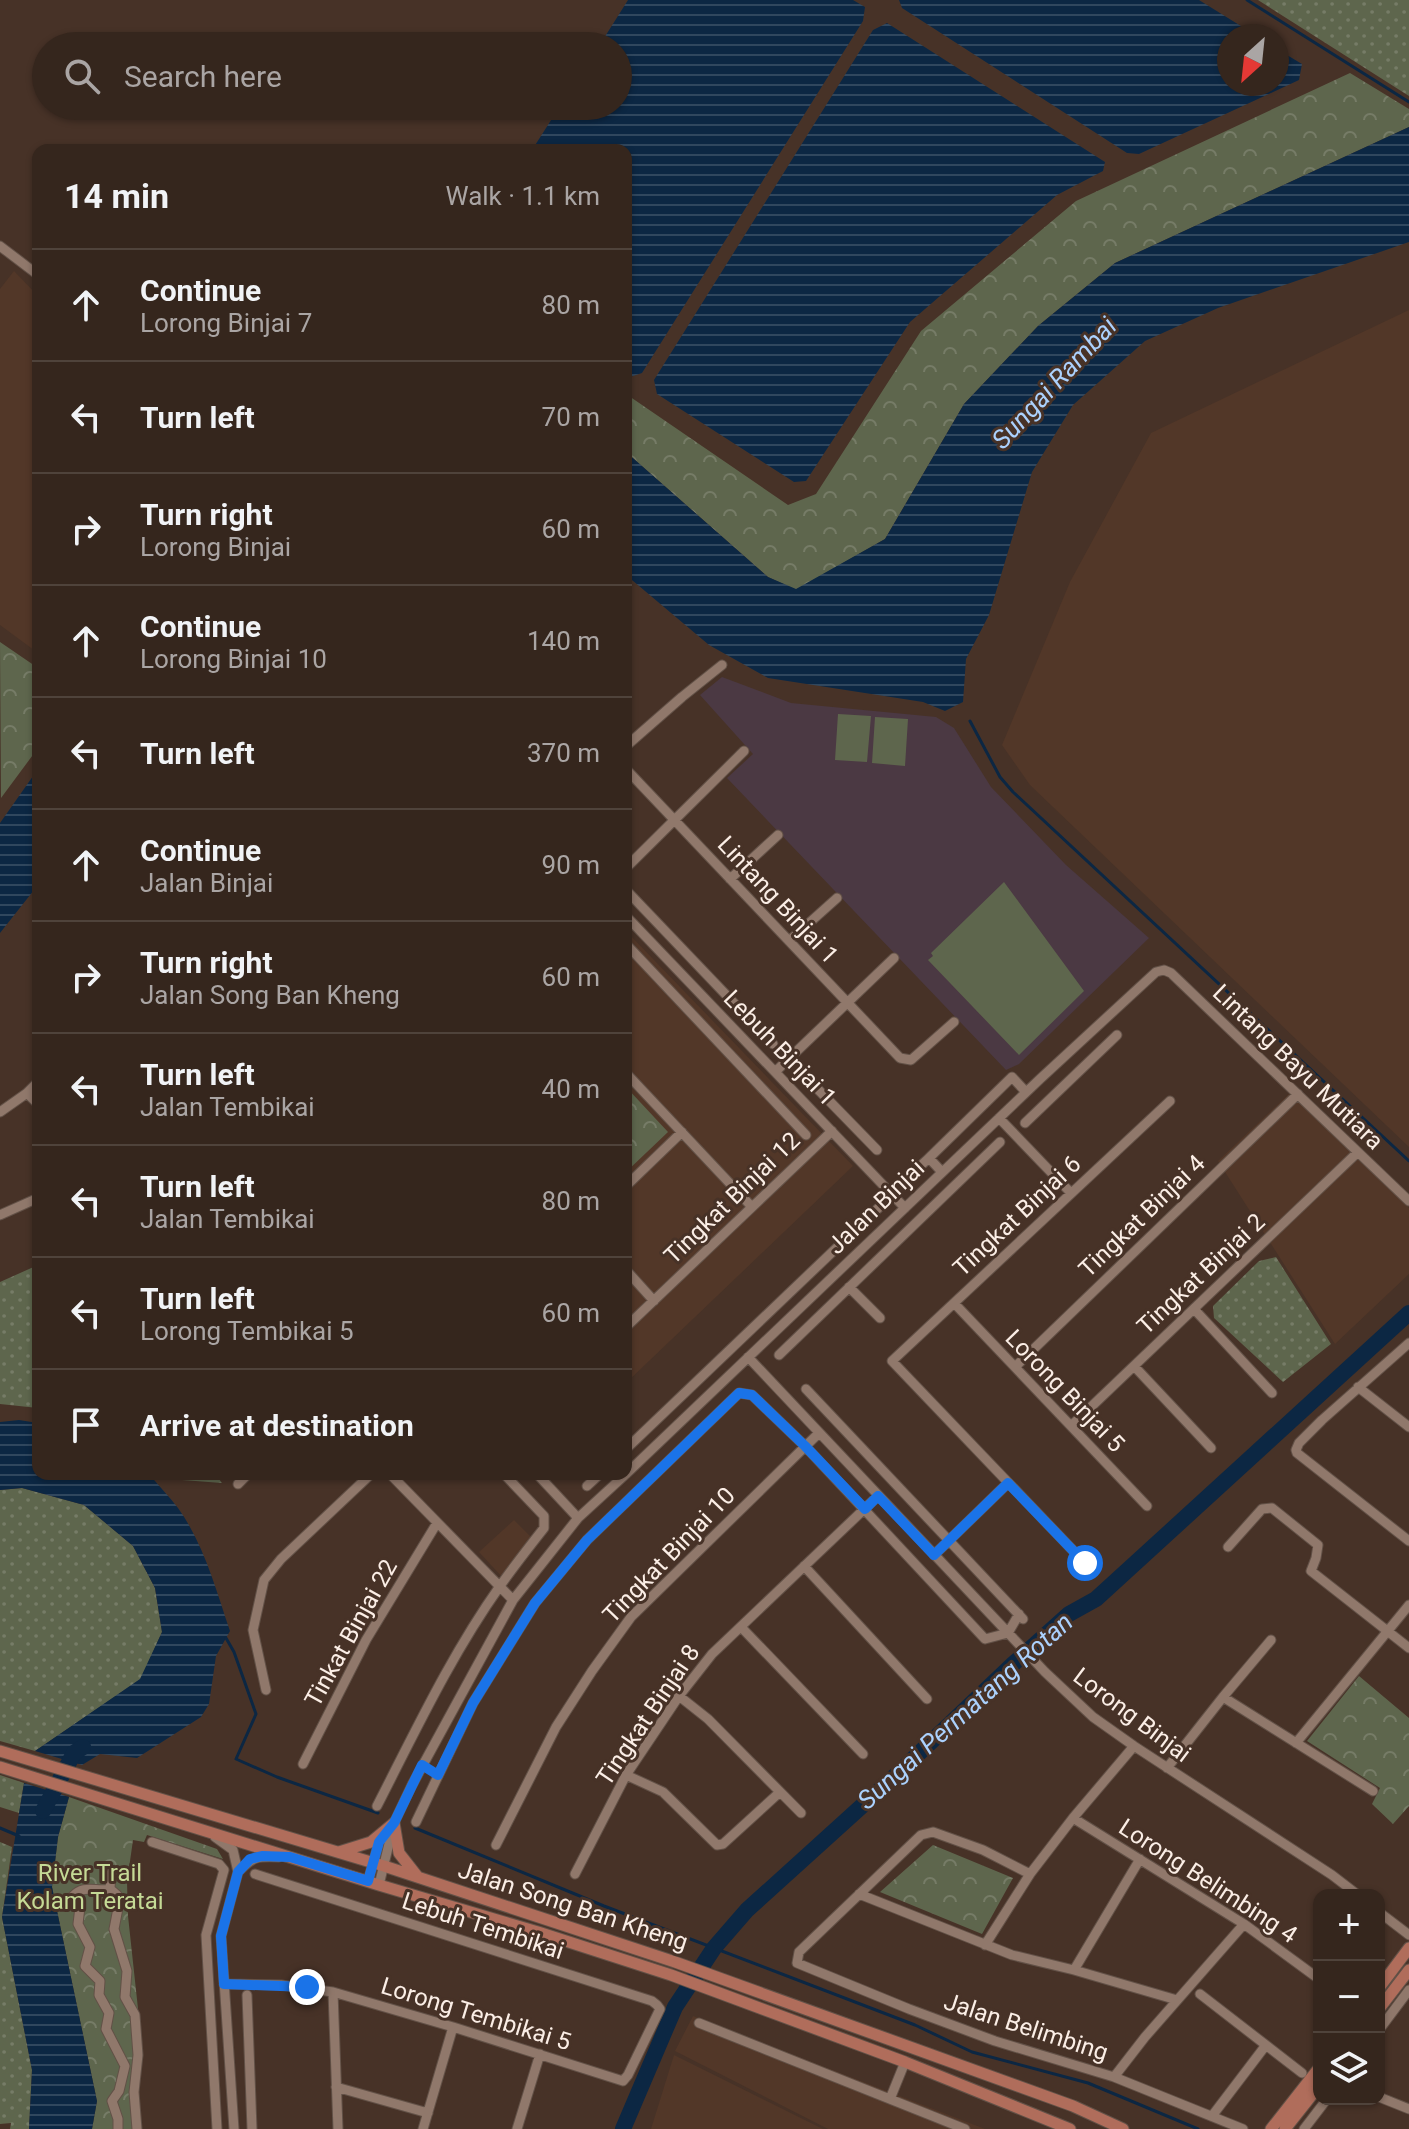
<!DOCTYPE html>
<meta charset="utf-8">
<style>
body{margin:0;font-family:Roboto,sans-serif;background:#40322a;color:#f1f3f6}
.controls{position:absolute;right:24px;bottom:24px;display:grid;overflow:hidden;border-radius:16px;box-shadow:0 2px 6px #0004}
.controls button{width:72px;height:72px;display:grid;place-items:center;padding:0;border:0;border-bottom:2px solid #4f433b;background:#35261d;color:#f1f3f6;font:40px sans-serif}
.compass{position:absolute;left:1217px;top:24px;width:72px;height:72px;border-radius:50%;background:#35261d;box-shadow:0 2px 6px #0004;rotate:207deg}
.stop{position:absolute;width:24px;height:24px;margin:-18px;border:6px solid #1a73e8;border-radius:50%;background:#fff}
.stop.end{background:#1a73e8;border-color:#fff;box-shadow:0 2px 8px #0008}
.list{margin:0;padding:0;list-style:none}
h2{display:flex;justify-content:space-between;align-items:center;height:104px;margin:0;padding:0 32px;font-size:34px}
h2 small{font-size:26px;font-weight:400;color:#aaa5a4}
.list li{display:grid;grid-template-columns:52px 1fr auto;gap:24px;align-items:center;box-sizing:border-box;height:112px;padding:0 32px;border-top:2px solid #4f433b}
.list b{display:block;font-size:30px;white-space:nowrap}
.list p{margin:0;font-size:26px;white-space:nowrap;color:#aaa5a4}
.list em{font-size:26px;font-style:normal;color:#aaa5a4}
.icon{flex:none;width:44px;height:44px;fill:none;stroke:currentColor;stroke-width:2;stroke-linecap:round;stroke-linejoin:round}
.map{position:relative;flex:none;width:1409px;height:2129px;overflow:hidden}
.search{position:absolute;background:#35261d;box-shadow:0 2px 6px #0004;left:32px;top:32px;width:600px;height:88px;display:flex;align-items:center;gap:20px;box-sizing:border-box;padding:0 28px;border-radius:44px;color:#aaa5a4;font-size:30px}
.panel{position:absolute;background:#35261d;box-shadow:0 2px 6px #0004;left:32px;top:144px;width:600px;height:1336px;border-radius:16px}
.map>svg:first-child{display:block}
.built{fill:#523728}
.education{fill:#4b3943}
.grass{fill:url(#grass-dots)}
.forest{fill:url(#forest-crowns)}
.pitch{fill:#5e664d}
.water{fill:url(#water-rules)}
.lines{fill:none;stroke-linecap:round;stroke-linejoin:round}
.stream{stroke:#0c2743;stroke-width:3}
.river{stroke:#0c2743;stroke-width:16}
.minor-casing{stroke:#625147;stroke-width:11}
.major-casing{stroke:#625147;stroke-width:13}
.minor{stroke:#90786b;stroke-width:9}
.major{stroke:#b06d5b;stroke-width:11}
.route{stroke:#1a73e8;stroke-width:10}
.labels{text-anchor:middle;stroke-width:6;stroke-linejoin:round;paint-order:stroke}
.street-label{font-size:24px;fill:#fbeee6;stroke:#473227}
.park-label{font-size:24px;fill:#c5da96;stroke:#473227}
.water-label{font-size:26px;font-style:italic;fill:#abd1fd;stroke:#473227}
</style>
<div class="map">
<svg width="1409" height="2129" viewBox="0 0 1409 2129">
<defs>
<pattern id="grass-dots" width="8" height="8" patternUnits="userSpaceOnUse" patternTransform="scale(2)"><rect width="8" height="8" fill="#5e664d"/><path d="M2 2h.1M6 6h.1" fill="none" stroke="#767c67" stroke-width="1.8" stroke-linecap="round"/></pattern>
<pattern id="forest-crowns" width="20" height="18" patternUnits="userSpaceOnUse" patternTransform="scale(2)"><rect width="20" height="18" fill="#5e664d"/><path d="M2 6a3 3 0 1 1 6 0M12 15a3 3 0 1 1 6 0" fill="none" stroke="#767c67"/></pattern>
<pattern id="water-rules" width="6" height="5" patternUnits="userSpaceOnUse" patternTransform="scale(2)"><rect width="6" height="5" fill="#0c2743"/><path d="M0 2.5h6" fill="none" stroke="#30475e"/></pattern>
</defs>
<rect width="100%" height="100%" fill="#473227"/>
<path class="built" d="M14,271L38,296V653L0,625V289Z
M1409,310V1147L1030,785L1002,745L1070,582L1151,433Z
M626,931L853,1166L626,1383Z
M1291,1092L1409,1208V1274L1335,1344L1218,1161Z
M514,1520L532,1538L502,1577L479,1552Z
M693,2016L985,2129H828L675,2051Z
M674,2055L823,2129H651Z"/>
<path class="education" d="M722,677L791,703L936,717L954,728L991,787L1066,865L1149,938L1019,1064L1006,1070L727,778L753,754L700,695Z"/>
<path class="grass" d="M1258,0H1409V96Z
M1276,1257L1331,1344L1283,1382L1214,1318L1213,1306L1259,1261Z
M38,1265V1408L0,1404V1282Z
M177,1474H215L222,1483L182,1480Z
M22,1488L84,1505L133,1546L155,1588L162,1632L141,1679L35,1751L0,1741V1490Z
M0,1775L24,1783L19,1813L0,1807Z
M0,1842L12,1847L2,1917L32,2070L29,2129H10L11,2123L0,2124Z"/>
<path class="forest" d="M1350,73L1409,109V127L1115,263L1038,326L964,404L885,539L796,590L768,577L626,452V394L788,505L816,494L921,331L1076,201Z
M0,642L38,668V748L1,798Z
M626,1087L668,1132L626,1172Z
M1359,1676L1409,1718V1806L1393,1824L1372,1804L1380,1788L1307,1741Z
M69,1797L217,1849L223,1859L147,1835L144,1842L133,1840L127,1882L128,1916L143,2055L137,2092L142,2129H92L97,2101L52,1887L58,1837Z
M933,1845L1013,1878L982,1934L880,1892Z"/>
<path class="pitch" d="M838,714L871,716L867,762L835,760Z
M875,717L908,719L905,766L872,763Z
M1004,882L1084,991L1019,1055L928,960L933,956L931,953Z"/>
<path class="water" d="M628,0H853L865,7L863,21L642,373L627,378L626,150H532L560,106H618V46H599Z
M899,0H1199L1257,36H1229V84H1277V49L1302,64L1299,80L1139,154L1127,153L902,8Z
M887,23L1105,162L1103,171L1057,195L910,322L806,481L794,482L657,394L654,380L873,30Z
M1409,127V242L1218,308L1145,341L1073,405L1032,472L989,615L966,659L963,702L945,711L923,702L768,678L709,645L626,575V452L768,577L796,589L885,539L964,404L1038,326L1115,263Z
M38,769V885L0,933V823Z
M19,1420L38,1423V1474H149C158,1485 169,1496 178,1508C204,1544 216,1590 230,1631L216,1656L209,1704L201,1717L137,1758L100,1754L82,1765L35,1751L140,1679L162,1632L155,1588L133,1546L84,1505L22,1488L0,1490V1422Z
M24,1783L69,1797L58,1837L52,1887L97,2101L92,2129H29L32,2070L2,1917Z"/>
<g class="lines">
<path class="stream" d="M1247,0L1409,102
M970,721L1000,777L1013,792L1409,1161
M226,1638L234,1652L256,1714L236,1759L277,1777L378,1813
M0,1828L19,1836
M415,1828L604,1906L915,2025L972,2052L1088,2083L1198,2129"/>
<path class="river" d="M43,1811L74,1753L83,1747
M623,2129L675,2007L714,1948L747,1910L895,1776L1012,1665L1069,1614L1096,1599L1409,1313"/>
<defs>
<path id="minor" d="M0,246L38,275
M626,746L682,697L722,665
M626,769L900,1058L911,1060L954,1022
M626,868L744,751
M730,879L778,835
M626,890L773,1044
M626,916L905,1208
M789,941L837,898
M626,944L806,1135
M775,1072L894,958
M626,1073L752,1207
M805,1076L877,1150
M27,1093L38,1104
M0,1112L27,1093L38,1082
M999,1118L1071,1193
M1025,1123L1117,1035
M929,1158L1012,1077L1026,1092
M903,1182L929,1158L942,1172
M626,1186L682,1132
M0,1215L38,1198
M626,1270L654,1301
M849,1287L880,1318
M954,1303L1147,1506
M1194,1309L1272,1393
M626,1327L832,1131
M1409,1343L1322,1420L1299,1443L1296,1450L1297,1453L1409,1541
M779,1355L1000,1142
M748,1357L1045,1672L1093,1717L1134,1746L1332,1875L1358,1895
M1134,1366L1211,1448
M1015,1367L1298,1094
M1358,1387L1409,1427
M806,1389L1023,1619
M1071,1426L1358,1152
M626,1449L892,1195
M390,1474L513,1600
M537,1474L578,1518
M626,1474L1040,1079L1156,972L1164,970L1171,973L1409,1201
M238,1484L248,1474
M587,1486L600,1474
M1228,1547L1262,1509L1272,1508L1318,1545L1316,1558L1311,1571L1409,1648
M934,1555L1008,1483
M1085,1563L892,1361L1170,1101
M804,1566L927,1699
M741,1627L863,1754
M266,1690L253,1630L264,1580L281,1559L371,1474
M679,1696L708,1719L801,1813
M1223,1697L1373,1791
M1296,1743L1409,1605
M303,1764L366,1640L437,1523
M1167,1768L1223,1697L1271,1640
M626,1775L663,1792L717,1845L723,1844L780,1792
M377,1806C415,1732 451,1655 500,1586C514,1566 529,1547 544,1528V1516L504,1474
M1073,1818L1244,1924L1319,1979
M416,1822L473,1703L535,1603L587,1540L739,1393L752,1395L805,1446L985,1639L1008,1633L1019,1614
M215,1837L233,1850L238,1872L221,1936L234,2129
M152,1842L219,1864L224,1870L206,1935L217,2129
M496,1845L556,1727L592,1671L631,1617L819,1433
M238,1872C253,1856 258,1856 279,1857
M111,1873L110,1889L117,1895L119,1903L114,1929L127,1971L125,1997L135,2015L138,2055L134,2092L137,2129
M575,1874L626,1775L679,1696L712,1654L878,1496
M1030,1874L983,1850L933,1832L921,1835L799,1952L797,1963L909,2009L995,2041L1114,2077L1243,2129
M368,1881L379,1842L385,1835
M379,1885L394,1823L412,1785L513,1600L578,1518L626,1474
M110,1889C96,1892 84,1884 73,1896L74,1900L80,1907L78,1924L90,1947L85,1966L100,1981L99,1995L109,2013L106,2029L125,2066L119,2091L112,2101L118,2119V2129
M859,1894L1012,1955L1074,1970L1177,2000
M1379,1912L1409,1935
M985,1945L1030,1874L1073,1818L1134,1746
M1074,1970L1140,1859
M224,1984L281,1985L333,1992L453,2027L623,2081L628,2075L660,2009L657,2005L652,2001L255,1874
M333,1992L338,2129
M1200,1994L1302,2073
M247,1995L252,2129
M699,2023L965,2129
M1379,2030L1409,1990
M1114,2077L1145,2037L1244,1924
M336,2087L428,2113
M1379,2097L1409,2109
M890,2099L905,2062
M1212,2116L1266,2045
M423,2129L453,2027
M517,2129L540,2054
M1304,2129L1327,2099"/>
<path id="major" d="M0,1751L384,1866L675,1962L1073,2106L1123,2129
M0,1767L379,1885L538,1932L671,1975L905,2062L1070,2129
M394,1823L399,1853L417,1876
M339,1852L371,1842L394,1823
M1379,1988L1409,1948
M1379,2009L1409,1970
M1271,2129L1319,2068
M1285,2129L1319,2086"/>
</defs>
<use href="#minor" class="minor-casing"/>
<use href="#major" class="major-casing"/>
<use href="#minor" class="minor"/>
<use href="#major" class="major"/>
</g>
<g class="lines">
<path class="route" d="M307,1987L224,1984L221,1936L238,1872L250,1859L262,1856L290,1857L368,1881L379,1842L394,1823L422,1765L438,1775L473,1703L535,1603L587,1540L739,1393L752,1395L805,1446L865,1509L878,1496L934,1555L1008,1483L1085,1563"/>
</g>
<g class="labels">
<g class="street-label">
<text transform="translate(778 900) rotate(47)" y="8">Lintang Binjai 1</text>
<text transform="translate(780 1048) rotate(46)" y="8">Lebuh Binjai 1</text>
<text transform="translate(1298 1067) rotate(44)" y="8">Lintang Bayu Mutiara</text>
<text transform="translate(732 1198) rotate(-44)" y="8">Tingkat Binjai 12</text>
<text transform="translate(876 1207) rotate(-44)" y="8">Jalan Binjai</text>
<text transform="translate(1017 1216) rotate(-43)" y="8">Tingkat Binjai 6</text>
<text transform="translate(1142 1216) rotate(-44)" y="8">Tingkat Binjai 4</text>
<text transform="translate(1201 1274) rotate(-43)" y="8">Tingkat Binjai 2</text>
<text transform="translate(1065 1391) rotate(46)" y="8">Lorong Binjai 5</text>
<text transform="translate(669 1555) rotate(-46)" y="8">Tingkat Binjai 10</text>
<text transform="translate(351 1633) rotate(-61)" y="8">Tinkat Binjai 22</text>
<text transform="translate(648 1715) rotate(-56)" y="8">Tingkat Binjai 8</text>
<text transform="translate(1132 1715) rotate(37)" y="8">Lorong Binjai</text>
<text transform="translate(1208 1881) rotate(33)" y="8">Lorong Belimbing 4</text>
<text transform="translate(573 1906) rotate(18)" y="8">Jalan Song Ban Kheng</text>
<text transform="translate(483 1926) rotate(18)" y="8">Lebuh Tembikai</text>
<text transform="translate(476 2014) rotate(17)" y="8">Lorong Tembikai 5</text>
<text transform="translate(1026 2027) rotate(18)" y="8">Jalan Belimbing</text>
</g>
<g class="park-label">
<text x="90" y="1881">River Trail<tspan x="90" dy="28">Kolam Teratai</tspan></text>
</g>
<g class="water-label">
<text transform="translate(1054 383) rotate(-47)" y="9">Sungai Rambai</text>
<text transform="translate(965 1711) rotate(-42)" y="9">Sungai Permatang Rotan</text>
</g>
</g>
</svg>
<div class="controls">
<button>+</button>
<button>−</button>
<button><svg class="icon" aria-label="layers" viewBox="0 0 24 24"><path d="M12 4l9 5-9 5-9-5zM3 14l9 5 9-5"/></svg></button>
</div>
<svg class="compass" viewBox="-18 -18 36 36"><path d="M0-13l5 13h-10z" fill="#e53935"/><path d="M0 13l5-13h-10z" fill="#aaa5a4"/></svg>
<div class="stop" style="left:1085px;top:1563px"></div>
<div class="stop end" style="left:307px;top:1987px"></div>
<div class="search"><svg class="icon" aria-label="search" viewBox="0 0 24 24"><circle cx="10" cy="10" r="6"/><path d="M15 15l6 6"/></svg>Search here</div>
<section class="panel">
<h2>14 min<small>Walk · 1.1 km</small></h2>
<ul class="list">
<li><svg class="icon" aria-label="ahead" viewBox="0 0 24 24"><path d="M12 20V5M6 11l6-6 6 6"/></svg><div><b>Continue</b><p>Lorong Binjai 7</p></div><em>80 m</em></li>
<li><svg class="icon" aria-label="left" viewBox="0 0 24 24"><path d="M17 20v-9H6M10 6l-5 5 5 5"/></svg><div><b>Turn left</b></div><em>70 m</em></li>
<li><svg class="icon" aria-label="right" viewBox="0 0 24 24"><path d="M7 20v-9h11M14 6l5 5-5 5"/></svg><div><b>Turn right</b><p>Lorong Binjai</p></div><em>60 m</em></li>
<li><svg class="icon" aria-label="ahead" viewBox="0 0 24 24"><path d="M12 20V5M6 11l6-6 6 6"/></svg><div><b>Continue</b><p>Lorong Binjai 10</p></div><em>140 m</em></li>
<li><svg class="icon" aria-label="left" viewBox="0 0 24 24"><path d="M17 20v-9H6M10 6l-5 5 5 5"/></svg><div><b>Turn left</b></div><em>370 m</em></li>
<li><svg class="icon" aria-label="ahead" viewBox="0 0 24 24"><path d="M12 20V5M6 11l6-6 6 6"/></svg><div><b>Continue</b><p>Jalan Binjai</p></div><em>90 m</em></li>
<li><svg class="icon" aria-label="right" viewBox="0 0 24 24"><path d="M7 20v-9h11M14 6l5 5-5 5"/></svg><div><b>Turn right</b><p>Jalan Song Ban Kheng</p></div><em>60 m</em></li>
<li><svg class="icon" aria-label="left" viewBox="0 0 24 24"><path d="M17 20v-9H6M10 6l-5 5 5 5"/></svg><div><b>Turn left</b><p>Jalan Tembikai</p></div><em>40 m</em></li>
<li><svg class="icon" aria-label="left" viewBox="0 0 24 24"><path d="M17 20v-9H6M10 6l-5 5 5 5"/></svg><div><b>Turn left</b><p>Jalan Tembikai</p></div><em>80 m</em></li>
<li><svg class="icon" aria-label="left" viewBox="0 0 24 24"><path d="M17 20v-9H6M10 6l-5 5 5 5"/></svg><div><b>Turn left</b><p>Lorong Tembikai 5</p></div><em>60 m</em></li>
<li><svg class="icon" aria-label="arrive" viewBox="0 0 24 24"><path d="M6 21V4h12l-3 4 3 4H6"/></svg><div><b>Arrive at destination</b></div></li>
</ul>
</section>
</div>
